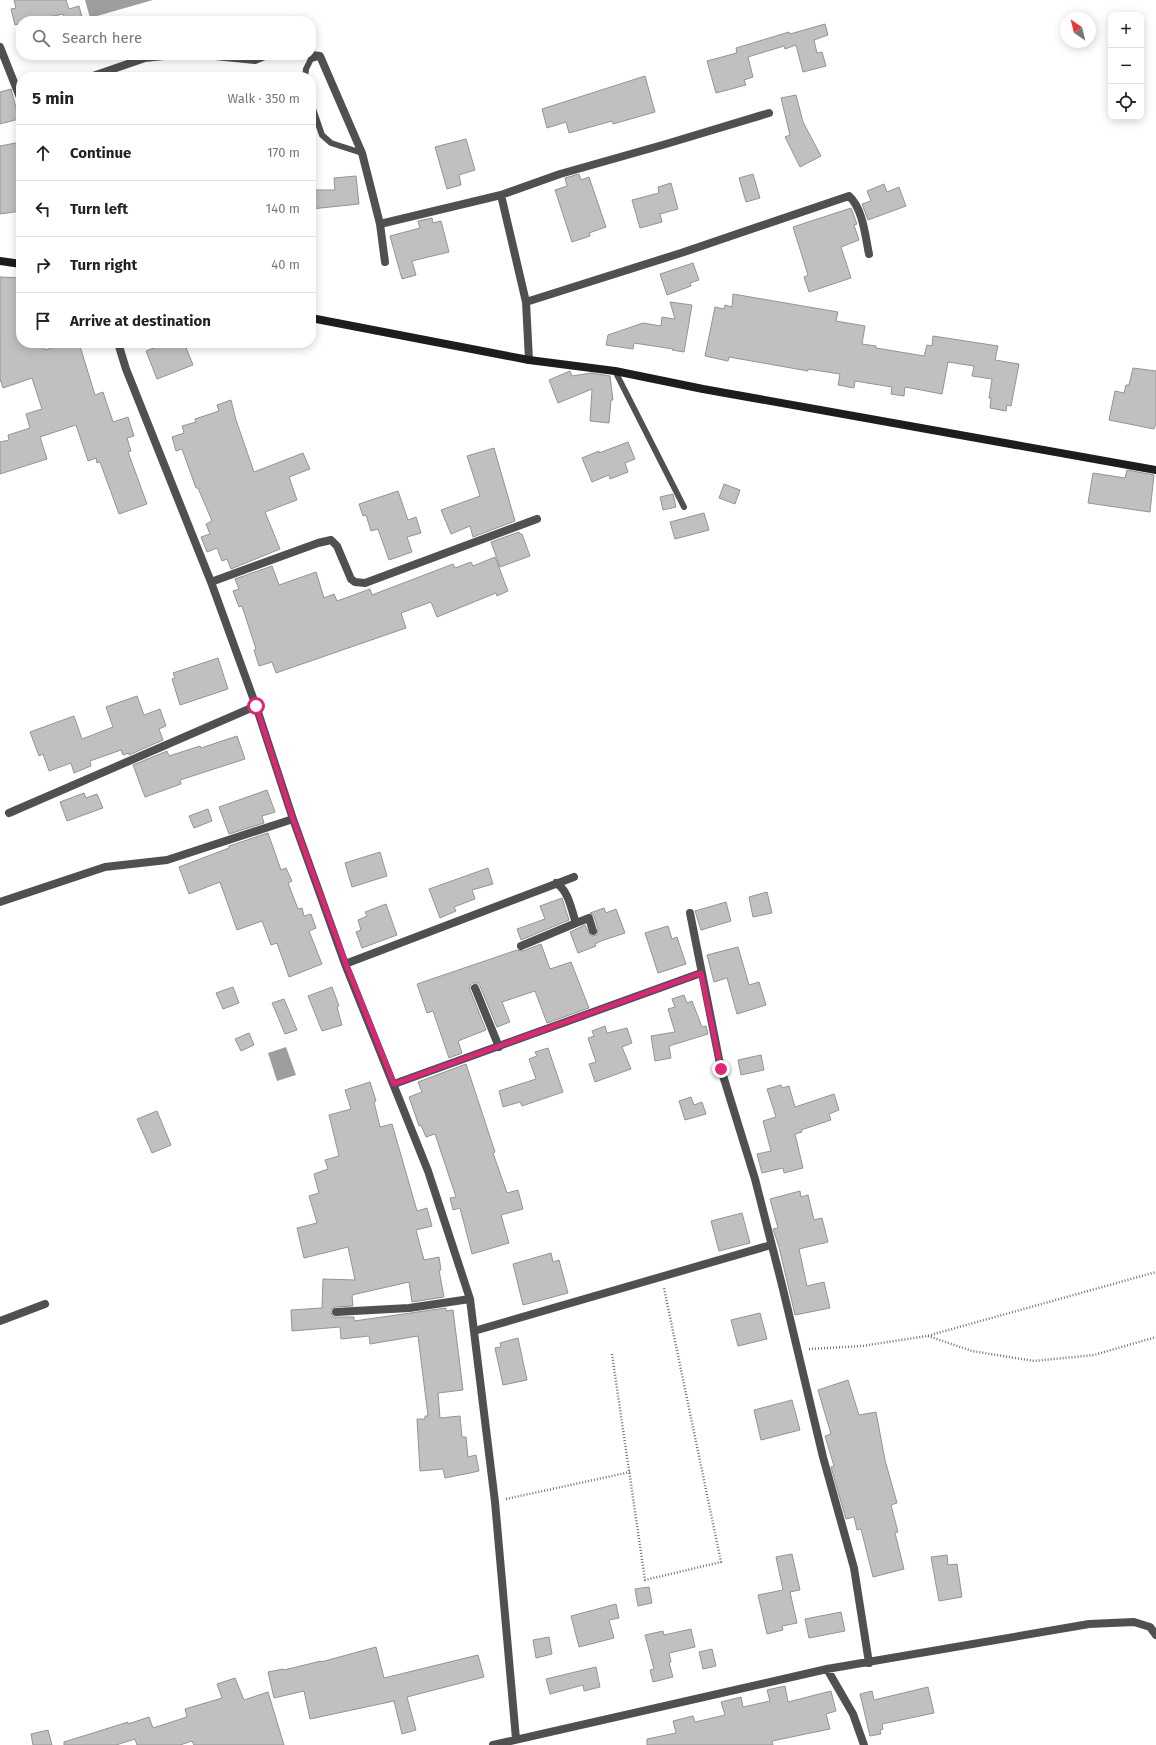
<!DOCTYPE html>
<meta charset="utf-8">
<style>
body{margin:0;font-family:"Fira Sans",sans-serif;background:#f6f6f6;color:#222}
.controls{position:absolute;right:12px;top:12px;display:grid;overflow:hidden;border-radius:8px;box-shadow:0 2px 10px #0003}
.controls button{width:36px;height:36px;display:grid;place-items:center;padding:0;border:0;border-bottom:1px solid #e0e0e0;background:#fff;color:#222;font:20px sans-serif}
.compass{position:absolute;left:1060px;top:12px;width:36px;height:36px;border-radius:50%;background:#fff;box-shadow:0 2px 10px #0003;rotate:325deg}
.stop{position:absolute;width:12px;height:12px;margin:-9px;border:3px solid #db2777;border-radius:50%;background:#fff}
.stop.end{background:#db2777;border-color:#fff;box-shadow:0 1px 4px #0008}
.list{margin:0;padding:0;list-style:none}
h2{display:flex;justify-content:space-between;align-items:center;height:52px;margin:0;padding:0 16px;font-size:17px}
h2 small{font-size:13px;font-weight:400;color:#767676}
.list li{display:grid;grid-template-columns:26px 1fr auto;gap:12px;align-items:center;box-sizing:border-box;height:56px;padding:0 16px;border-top:1px solid #e0e0e0}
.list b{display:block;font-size:15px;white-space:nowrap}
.list em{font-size:13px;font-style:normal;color:#767676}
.icon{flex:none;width:22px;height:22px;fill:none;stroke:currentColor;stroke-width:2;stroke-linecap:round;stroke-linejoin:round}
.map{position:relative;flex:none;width:1156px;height:1745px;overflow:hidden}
.search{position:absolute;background:#fff;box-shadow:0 2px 10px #0003;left:16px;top:16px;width:300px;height:44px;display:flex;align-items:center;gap:10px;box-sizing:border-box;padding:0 14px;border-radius:16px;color:#767676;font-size:15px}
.panel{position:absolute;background:#fff;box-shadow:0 2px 10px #0003;left:16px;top:72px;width:300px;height:276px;border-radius:16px}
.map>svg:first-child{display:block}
.water{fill:#9e9e9e}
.building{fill:#c0c0c0;stroke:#949494}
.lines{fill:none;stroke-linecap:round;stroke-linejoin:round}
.path{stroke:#727272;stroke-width:2.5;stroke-dasharray:1 2;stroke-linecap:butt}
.lane{stroke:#505050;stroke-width:6}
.street{stroke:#505050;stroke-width:8}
.secondary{stroke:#1d1d1d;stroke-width:8}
.route{stroke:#db2777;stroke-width:5}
</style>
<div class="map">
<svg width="1156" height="1745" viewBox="0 0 1156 1745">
<rect width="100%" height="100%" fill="#fff"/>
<path class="water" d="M85,0H153L90,18Z
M286,1047L296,1075L277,1081L268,1053Z"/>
<path class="building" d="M14,0H66L69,9L79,6L83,21H65L63,14L31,21H21V23L15,25L11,9L16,8Z
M825,24L828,35L814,40L817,53L822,52L826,66L803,72L796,45L785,49L784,46L748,57L753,77L744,80L746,85L716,93L707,61L737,53L736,48L789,32L790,34Z
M645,76L655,112L613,124L612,121L569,133L566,122L547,128L542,109Z
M11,89L19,119L0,124V92Z
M796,95L803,122L821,156L800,167L785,137L790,135L781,98Z
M466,139L475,170L459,175L461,185L447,189L435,147Z
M21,142V198L19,199L21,211L0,214V146Z
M579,174L581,180L589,177L606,227L589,233L590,236L572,242L555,190L567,186L565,178Z
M753,174L760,198L746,202L739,178Z
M356,176L359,204L311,209V190H335L334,178Z
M671,183L678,209L660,214L662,222L640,228L632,200L659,193L658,187Z
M884,184L887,192L899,187L906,206L868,220L862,204L871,201L867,191Z
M851,208L857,224L854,225L859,240L841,247L851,278L809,292L804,277L808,275L793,227Z
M432,218L433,223L441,221L449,252L412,261L416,275L402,279L390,236L420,228L418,221Z
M693,263L699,280L690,283L691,286L667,295L660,274Z
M0,277L21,278V343H42L45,350L67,343H79L95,395L103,392L113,422L128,417L134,436L127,438L131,451L128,452L147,504L119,514L100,462L97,463L96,458L88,461L76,425L40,437L47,459L0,474V442L9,440L8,435L30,428L26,414L42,409L32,378L3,388L0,379Z
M733,294L838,312L836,321L865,326L862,344L876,346V348L924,356L927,345L932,346L933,336L998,346L995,360L1019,364L1011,406L1007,405L1006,411L990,408L991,398H989L992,379L972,376L974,366L948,362L942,394L905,387L904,396L891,394L892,387L855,381L854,388L838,385L840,374L808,369V371L729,357L728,361L705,356L715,307L724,309L725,305L732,307Z
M670,302L692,305L684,352L672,350L673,349L634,343L633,349L606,345L608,335L643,323L661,326L662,317L675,319Z
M167,343H174L176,348L185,345L193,365L157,379L146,351Z
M1133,368L1156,371V423L1154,429L1109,420L1115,391L1124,393L1126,385H1129Z
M570,371L572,376L591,373L610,376L613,400H611L609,423L590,421L592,389L558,403L549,380Z
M231,400L236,420L254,472L303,453L310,469L289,477L297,500L265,512L280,549L231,569L227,559L222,561L217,548L207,552L201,537L210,534L206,524L212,521L198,488H196L182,449L176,451L172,437L184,433L182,426L196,422L195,419L219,411L217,405Z
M628,442L635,459L625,463L628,472L610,479L609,475L592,482L582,458L599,451V453Z
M494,448L515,521L473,537L470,526L451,534L441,510L480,496L467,456Z
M1127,470L1154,475L1150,512L1088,503L1093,473L1125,478Z
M724,484L740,490L735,504L719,498Z
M398,491L408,520L416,517L421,533L407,537L412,552L389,560L378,529L371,531L366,515L363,516L359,504Z
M673,494L676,507L663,510L660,497Z
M704,513L709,530L675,539L670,522Z
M519,532L520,534H522L530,556L500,567L491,542Z
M495,557L508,591L497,596L496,593L437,617L431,602L401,613L406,628L276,673L272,662L259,666L254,650L256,649L242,606L239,607L233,591L239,589L235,579L272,566L279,585L316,572L324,598L334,594L337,601L370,589L372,595L453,564L455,568L471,562L473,566Z
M218,658L228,689L180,705L172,679L175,678L173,673Z
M137,696L144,715L160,709L166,726L159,729L163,740L129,755V753L123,755L121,750L90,761L91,766L74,773L71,763L49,771L43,754L39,756L30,732L74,716L82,739L113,727L106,707Z
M237,736L245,759L180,780L181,784L145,797L133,765L167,751L169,756L200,746L201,748Z
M267,790L275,812L262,816L264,823L229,834L219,807Z
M84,793L86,798L97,794L103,808L67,821L60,802Z
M208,809L212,821L194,828L189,816Z
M268,833L281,870L286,868L292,881L288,883L298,909L302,908L304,916L311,914L316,928L309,931L322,964L289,977L277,943L271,945L262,921L237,930L220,882L189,894L179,867L229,848V846Z
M380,852L387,876L352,887L345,863Z
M488,868L493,884L472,890L475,899L454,907L456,911L440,918L429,889Z
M767,892L772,913L753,917L749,897Z
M562,898L569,920L521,940L517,929L545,919L540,906Z
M726,902L731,921L701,930L695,911Z
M386,904L397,935L362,948L356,932L361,930L358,920L367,916L365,912Z
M604,908L606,913L616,909L625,933L601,941L595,944L596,946L578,953L570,932L585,925L590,935L592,936L597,935L598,929L594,916L590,913Z
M668,926L672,939L677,937L686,964L658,973L645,933Z
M541,944L550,969L571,962L589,1008L547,1023L535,991L502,1002L510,1022L497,1027L480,986L478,983H473L470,985V990L486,1030L458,1041L462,1053L449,1058L433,1011L427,1013L417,984L517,950L523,951Z
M738,947L749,985L759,982L766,1005L737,1014L727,978L714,982L707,955Z
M233,987L239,1003L223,1009L216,993Z
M332,987L339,1006L337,1007L342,1025L322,1031L308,996Z
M684,995L687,1003L692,1001L702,1027L706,1026L708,1034L669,1046L671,1058L655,1061L651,1036L675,1032L668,1009L675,1007L672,999Z
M284,999L297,1030L285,1034L272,1003Z
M605,1026L607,1033L627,1028L632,1043L622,1047L631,1069L595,1082L589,1064L596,1062L588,1038L594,1036L592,1031Z
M249,1033L254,1045L241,1051L235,1039Z
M548,1048L563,1092L522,1106L520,1102L503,1107L499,1091L536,1079L529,1059L537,1056L535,1052Z
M761,1055L764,1070L741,1075L738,1060Z
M466,1064L495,1152L493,1153L507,1193L518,1190L523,1209L501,1215L509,1243L472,1254L460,1208L453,1210L450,1198L456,1197L435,1134L426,1137L421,1125L419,1126L409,1097L422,1092L418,1082Z
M370,1082L376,1101L374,1102L380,1127L392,1124L417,1211L427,1208L432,1226L416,1230L424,1260L439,1257L441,1270H439L444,1297L412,1302L409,1282L352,1295L353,1306L335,1307L331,1309V1313L333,1317H354V1321L446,1308V1311L453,1310L463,1390L438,1393L440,1418L460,1416L462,1437H466L468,1457L476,1455L479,1471L470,1473L445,1478L443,1469L420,1471L417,1419H425V1416H428L418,1336L370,1344L369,1336L341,1339L340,1327L292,1331L291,1310L322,1308L323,1279L355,1280L348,1247L304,1258L297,1228L317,1223L309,1196L319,1193L314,1174L328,1169L325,1160L339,1156L329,1115L351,1109L345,1090Z
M781,1085L782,1088L789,1086L795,1107L834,1094L839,1110L829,1114L831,1120L801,1130L802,1132L795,1134L803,1168L784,1173L783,1168L762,1173L757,1154L771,1151L763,1121L776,1117L767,1089Z
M691,1097L694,1105L702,1102L706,1114L685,1120L679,1101Z
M157,1111L171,1145L152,1153L137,1119Z
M800,1191L801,1197L808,1195L814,1220L822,1218L828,1242L799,1249L807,1286L824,1282L830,1308L795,1315L779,1247L773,1229L778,1228L770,1199Z
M742,1213L750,1243L719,1251L711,1221Z
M551,1253L553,1262L559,1260L568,1293L523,1305L513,1264Z
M760,1313L767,1339L738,1346L731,1320Z
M518,1338L527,1380L503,1385L495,1348L501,1347L500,1343Z
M848,1380L859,1415L876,1412L885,1460L897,1503L891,1505L898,1532L895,1533L904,1569L873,1577L861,1529L857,1530L854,1517L846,1519L831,1467L834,1466L825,1436L831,1434L818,1390Z
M792,1400L800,1430L761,1440L754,1410Z
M792,1554L800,1590L790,1592L797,1623L782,1626L783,1630L767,1634L758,1595L783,1590L776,1557Z
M947,1555L948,1565L957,1564L962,1597L939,1601L931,1557Z
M649,1587L652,1603L638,1606L635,1589Z
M616,1604L619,1618L609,1620L614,1638L579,1647L571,1616Z
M841,1612L845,1631L809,1638L805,1619Z
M691,1629L695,1647L669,1653L671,1662L669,1663L673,1677L653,1682L650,1670L654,1669L645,1635L663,1631L664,1635Z
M549,1637L552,1654L536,1658L533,1640Z
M376,1647L384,1678L478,1655L484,1677L407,1697L416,1730L402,1734L394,1701L310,1719L304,1691L274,1698L268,1672L283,1669L284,1670L321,1661V1662Z
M712,1649L716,1666L703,1669L699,1652Z
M596,1667L600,1687L584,1691L583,1685L550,1694L546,1679Z
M235,1678L244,1700L268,1692L284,1745H194L192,1741L180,1745H137L135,1739L116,1745H64V1742L128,1722V1724L149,1717L153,1728L187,1717L185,1709L222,1698L217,1684Z
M785,1686L788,1702L831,1691L836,1711L826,1714L830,1729L772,1741L773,1745H647V1739L676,1733L673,1721L693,1716L695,1722L725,1715L721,1702L741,1697L743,1707L770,1701L767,1690Z
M928,1687L934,1713L882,1724L883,1729L880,1730L881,1734L870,1736L860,1694L872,1691L874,1700Z
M48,1730L52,1745H33L31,1734Z"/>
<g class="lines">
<path class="path" d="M928,1336L972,1351L1034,1361L1094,1355L1156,1337
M809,1349L862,1346L927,1336L1156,1272
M612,1354L645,1580L721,1562L664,1288
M506,1499L630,1472"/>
<path class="lane" d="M305,77L306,69L311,59L318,57
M311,103L322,135L331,143L362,153
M615,371L684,507"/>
<path class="street" d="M0,47L21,100
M205,55L255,60L267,55
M311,55L320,56L362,153L380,224L385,262
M90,77L145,58L173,55
M501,195L526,302L529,360
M380,224L501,195L560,174L666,144L769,113
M526,302L681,253L849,196C863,209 865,235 869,254
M118,343L126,369L211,582L256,706L293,819L345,964L428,1171L470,1299L495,1502L516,1739
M211,582L318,543L331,540L337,546L351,579L355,582L365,583L537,519
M9,813L256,706
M556,883C569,891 571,909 576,923L589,918L593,931
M0,902L105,867L167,860L293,819
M690,913L721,1069L755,1179L782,1285L823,1457L854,1568L869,1663
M521,946L576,923
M345,964L574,877
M475,988L499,1047
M394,1084L701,973
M336,1312L409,1308L470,1299
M0,1321L45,1304
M474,1331L771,1245
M827,1669L853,1714L864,1745
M493,1745L827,1669L1089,1624L1134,1622L1150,1627L1156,1635"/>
<path class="secondary" d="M0,261L21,264
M311,318L529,360L615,371L703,389L1156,470"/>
</g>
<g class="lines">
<path class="route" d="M256,706L293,819L346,964L394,1084L701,973L721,1069"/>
</g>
</svg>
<div class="controls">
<button>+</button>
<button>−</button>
<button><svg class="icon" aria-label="locate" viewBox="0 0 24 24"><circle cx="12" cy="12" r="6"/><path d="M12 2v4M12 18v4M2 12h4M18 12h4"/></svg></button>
</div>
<svg class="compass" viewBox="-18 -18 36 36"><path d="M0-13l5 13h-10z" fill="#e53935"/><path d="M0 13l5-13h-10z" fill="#767676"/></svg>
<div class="stop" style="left:256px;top:706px"></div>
<div class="stop end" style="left:721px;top:1069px"></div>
<div class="search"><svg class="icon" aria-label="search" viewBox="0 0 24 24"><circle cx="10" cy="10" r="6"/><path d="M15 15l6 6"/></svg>Search here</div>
<section class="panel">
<h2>5 min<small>Walk · 350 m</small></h2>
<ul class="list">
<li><svg class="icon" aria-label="ahead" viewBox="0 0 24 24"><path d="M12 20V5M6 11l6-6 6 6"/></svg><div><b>Continue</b></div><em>170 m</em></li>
<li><svg class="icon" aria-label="left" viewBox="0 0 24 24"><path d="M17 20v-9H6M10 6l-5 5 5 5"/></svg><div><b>Turn left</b></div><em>140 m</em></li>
<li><svg class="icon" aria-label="right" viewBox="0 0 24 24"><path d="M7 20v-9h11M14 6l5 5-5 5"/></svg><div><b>Turn right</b></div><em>40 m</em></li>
<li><svg class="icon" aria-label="arrive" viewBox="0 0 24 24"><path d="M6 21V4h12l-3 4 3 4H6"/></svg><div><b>Arrive at destination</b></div></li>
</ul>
</section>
</div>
